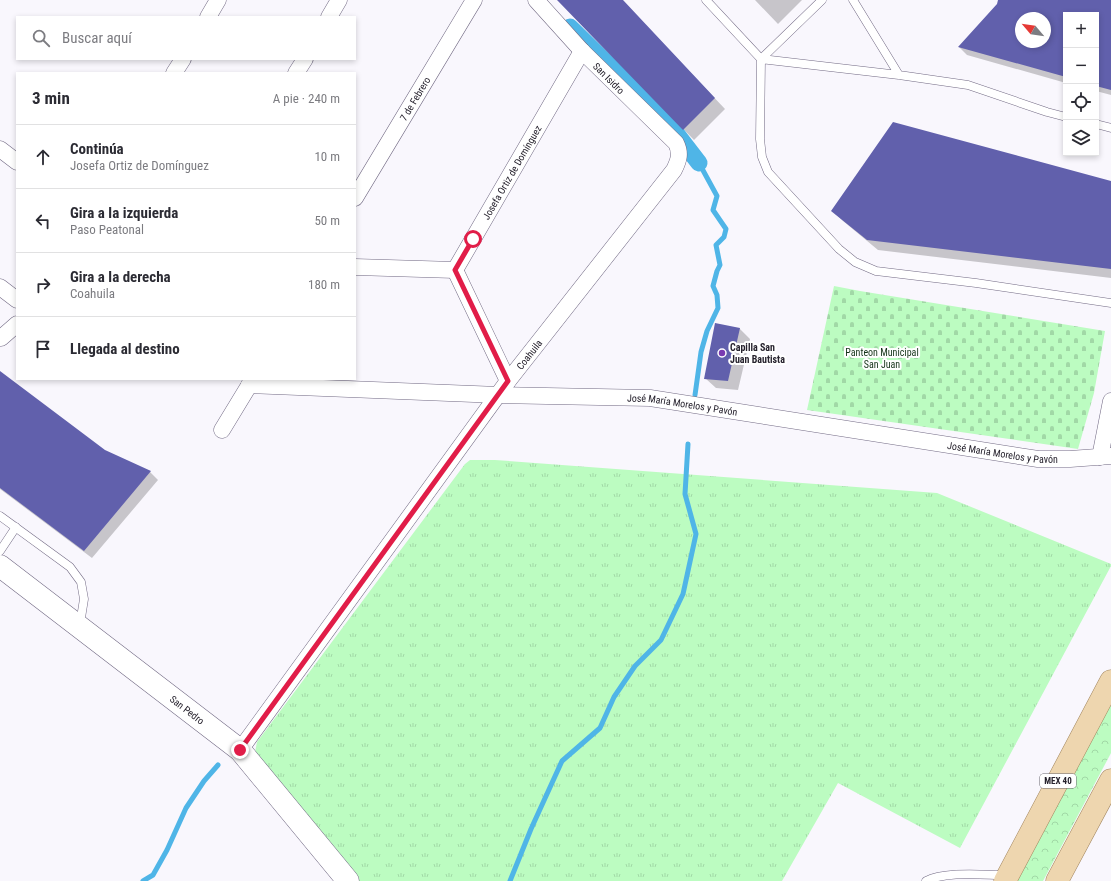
<!DOCTYPE html>
<html lang="es">
<meta charset="utf-8">
<style>
body{margin:0;font-family:"Roboto Condensed",sans-serif;background:#f7f7f7;color:#2b2b33}
.controls{position:absolute;right:12px;top:12px;display:grid;overflow:hidden;border-radius:0px;box-shadow:0 2px 6px #0003}
.controls button{width:36px;height:36px;display:grid;place-items:center;padding:0;border:0;border-bottom:1px solid #e1e1e2;background:#fff;color:#2b2b33;font:20px sans-serif}
.compass{position:absolute;left:1015px;top:12px;width:36px;height:36px;border-radius:50%;background:#fff;box-shadow:0 2px 6px #0003;rotate:299deg}
.stop{position:absolute;width:12px;height:12px;margin:-9px;border:3px solid #e11d48;border-radius:50%;background:#fff}
.stop.end{background:#e11d48;border-color:#fff;box-shadow:0 1px 4px #0008}
.list{margin:0;padding:0;list-style:none}
h2{display:flex;justify-content:space-between;align-items:center;height:52px;margin:0;padding:0 16px;font-size:17px}
h2 small{font-size:13px;font-weight:400;color:#7c7c81}
.list li{display:grid;grid-template-columns:26px 1fr auto;gap:12px;align-items:center;box-sizing:border-box;height:64px;padding:0 16px;border-top:1px solid #e1e1e2}
.list b{display:block;font-size:15px;white-space:nowrap}
.list p{margin:0;font-size:13px;white-space:nowrap;color:#7c7c81}
.list em{font-size:13px;font-style:normal;color:#7c7c81}
.icon{flex:none;width:22px;height:22px;fill:none;stroke:currentColor;stroke-width:2;stroke-linecap:round;stroke-linejoin:round}
.map{position:relative;flex:none;width:1111px;height:881px;overflow:hidden}
.search{position:absolute;background:#fff;box-shadow:0 2px 6px #0003;left:16px;top:16px;width:340px;height:44px;display:flex;align-items:center;gap:10px;box-sizing:border-box;padding:0 14px;border-radius:0px;color:#7c7c81;font-size:15px}
.panel{position:absolute;background:#fff;box-shadow:0 2px 6px #0003;left:16px;top:72px;width:340px;height:308px;border-radius:0px}
.map>svg:first-child{display:block}
.grass{fill:url(#grass-tufts)}
.cemetery{fill:url(#cemetery-stones)}
.park{fill:url(#park-crowns)}
.shadow{fill:#0003;fill-rule:evenodd}
.lines{fill:none;stroke-linecap:round;stroke-linejoin:round}
.stream{stroke:#4fb5e7;stroke-width:5}
.canal{stroke:#4fb5e7;stroke-width:17}
.building{fill:#6160ac;fill-rule:evenodd}
.lane-casing{stroke:#726a84;stroke-width:9}
.street-casing{stroke:#726a84;stroke-width:17}
.secondary-casing{stroke:#726a84;stroke-width:23}
.primary-casing{stroke:#a1855e;stroke-width:23}
.lane{stroke:#fff;stroke-width:8}
.street{stroke:#fff;stroke-width:16}
.secondary{stroke:#fff;stroke-width:22}
.primary{stroke:#eed6af;stroke-width:22}
.route{stroke:#e11d48;stroke-width:5}
.poi-dot{fill:#7a3bb1;stroke:#fff;stroke-width:1.5}
.labels{text-anchor:middle;stroke-width:4;stroke-linejoin:round;paint-order:stroke}
.shield{fill:#fff;stroke:#67646c;stroke-width:1}
.shield-label{font-size:9px;font-weight:bold;fill:#26222d}
.street-label{font-size:10px;fill:#26222d;stroke:#fff}
.poi-label{font-size:10px;font-weight:bold;fill:#26222d;stroke:#fff;text-anchor:start}
.park-label{font-size:10px;fill:#133117;stroke:#fff}
</style>
<div class="map">
<svg width="1111" height="881" viewBox="0 0 1111 881">
<defs>
<pattern id="grass-tufts" width="24" height="20" patternUnits="userSpaceOnUse"><rect width="24" height="20" fill="#bcfcc1"/><path d="M3 7l-1-3M5 7V3M7 7l1-3M15 17l-1-3M17 17v-4M19 17l1-3" fill="none" stroke="#a1d8a6"/></pattern>
<pattern id="cemetery-stones" width="16" height="16" patternUnits="userSpaceOnUse"><rect width="16" height="16" fill="#bcfcc1"/><path d="M2 7V4a2 2 0 0 1 4 0v3zM10 15v-3a2 2 0 0 1 4 0v3z" fill="#a1d8a6"/></pattern>
<pattern id="park-crowns" width="20" height="18" patternUnits="userSpaceOnUse"><rect width="20" height="18" fill="#bcfcc1"/><path d="M2 6a3 3 0 1 1 6 0M12 15a3 3 0 1 1 6 0" fill="none" stroke="#a1d8a6"/></pattern>
</defs>
<rect width="100%" height="100%" fill="#f9f7fd"/>
<path class="grass" d="M470,460H495L937,493L1111,564V566L960,848L838,783L782,881H359L255,752L257,742L465,464Z"/>
<path class="cemetery" d="M834,286L860,291L1105,331L1094,393L1078,449L807,410Z"/>
<path class="park" d="M1111,699V753L1043,881H1016Z"/>
<path class="shadow" d="M558,0H622L725,109L694,140Z
M755,0H802L778,24Z
M999,0H1111V95L1096,91V15H1066V83L967,55L959,47L998,4ZM1021,18H1045V42H1021Z
M1111,182V278L878,250L843,221L833,211Z
M739,328L750,339L738,390L716,388L705,378Z
M0,372L105,451L150,472L158,480L92,558L0,489Z"/>
<g class="lines">
<path class="stream" d="M695,395L701,352L707,331L718,308L717,295L713,286L717,271L720,265L716,245L724,237L726,229L713,210L717,196L699,163
M143,881L153,875L167,850L186,808L204,781L218,765
M510,881L531,829L562,761L600,728L614,697L635,666L661,640L683,594L696,534L685,494L688,444"/>
<path class="canal" d="M570,27L669,124L699,163"/>
</g>
<path class="building" d="M557,0H623L715,98L683,130Z
M998,0H1111V90L1096,86V15H1066V77L958,47L997,4ZM1021,18H1045V42H1021Z
M893,122L1111,181V269L867,240L831,211Z
M715,323L740,328L728,381L704,379Z
M0,371L105,450L151,471L84,551L0,488Z"/>
<g class="lines">
<defs>
<path id="lane" d="M706,0L761,59L899,75L968,85L1047,112L1066,117
M822,0L761,59L760,139L762,157L768,172L839,249L855,262L876,271L976,283L1111,303
M853,0L899,75
M1096,124L1111,128
M0,516L70,567L81,582L84,599L80,624
M0,551L16,527
M926,881C946,871 983,875 1006,875"/>
<g id="street">
<path d="M208,17L218,0"/>
<path d="M329,17L339,0"/>
<path d="M174,73L183,59"/>
<path d="M296,73L305,59"/>
<path d="M0,149L17,162"/>
<path id="s1" d="M355,198L474,0"/>
<path d="M355,267L455,270"/>
<path id="s2" d="M455,270L582,51"/>
<path d="M455,270L508,381"/>
<path d="M0,287L17,300"/>
<path d="M1,338L17,324"/>
<path id="s3" d="M249,385L499,395L650,398L1038,459H1070L1111,456"/>
<path d="M222,430L253,379"/>
<path d="M1100,457L1111,401"/>
<path id="s4" d="M240,750L508,381L674,170C679,160 681,153 676,143L582,51L536,0"/>
</g>
<g id="secondary">
<path id="s5" d="M0,566L240,750L348,881"/>
</g>
<path id="primary" d="M1005,881L1111,681
M1057,881L1111,780"/>
</defs>
<use href="#lane" class="lane-casing"/>
<use href="#street" class="street-casing"/>
<use href="#secondary" class="secondary-casing"/>
<use href="#primary" class="primary-casing"/>
<use href="#lane" class="lane"/>
<use href="#street" class="street"/>
<use href="#secondary" class="secondary"/>
<use href="#primary" class="primary"/>
</g>
<g class="lines">
<path class="route" d="M240,750L508,381L455,270L473,239"/>
</g>
<circle class="poi-dot" cx="722" cy="353" r="4"/>
<g class="labels">
<rect class="shield" x="1040" y="774" width="36" height="14" rx="3"/>
<g class="shield-label">
<text x="1058" y="784">MEX 40</text>
</g>
<g class="street-label">
<text transform="translate(609 78) rotate(45)" y="4">San Isidro</text>
<text dy="4" stroke="none"><textPath href="#s1" startOffset="116">7 de Febrero</textPath></text>
<text dy="4" stroke="none"><textPath href="#s2" startOffset="113">Josefa Ortiz de Domínguez</textPath></text>
<text dy="4" stroke="none"><textPath href="#s4" startOffset="490">Coahuila</textPath></text>
<text dy="4" stroke="none"><textPath href="#s3" startOffset="434">José María Morelos y Pavón</textPath></text>
<text dy="4" stroke="none"><textPath href="#s3" startOffset="758">José María Morelos y Pavón</textPath></text>
<text dy="4" stroke="none"><textPath href="#s5" startOffset="236">San Pedro</textPath></text>
</g>
<g class="poi-label">
<text x="730" y="351">Capilla San<tspan x="730" dy="12">Juan Bautista</tspan></text>
</g>
<g class="park-label">
<text x="882" y="356">Panteon Municipal<tspan x="882" dy="12">San Juan</tspan></text>
</g>
</g>
</svg>
<div class="controls">
<button>+</button>
<button>−</button>
<button><svg class="icon" aria-label="locate" viewBox="0 0 24 24"><circle cx="12" cy="12" r="6"/><path d="M12 2v4M12 18v4M2 12h4M18 12h4"/></svg></button>
<button><svg class="icon" aria-label="layers" viewBox="0 0 24 24"><path d="M12 4l9 5-9 5-9-5zM3 14l9 5 9-5"/></svg></button>
</div>
<svg class="compass" viewBox="-18 -18 36 36"><path d="M0-13l5 13h-10z" fill="#e53935"/><path d="M0 13l5-13h-10z" fill="#7c7c81"/></svg>
<div class="stop" style="left:473px;top:239px"></div>
<div class="stop end" style="left:240px;top:750px"></div>
<div class="search"><svg class="icon" aria-label="search" viewBox="0 0 24 24"><circle cx="10" cy="10" r="6"/><path d="M15 15l6 6"/></svg>Buscar aquí</div>
<section class="panel">
<h2>3 min<small>A pie · 240 m</small></h2>
<ul class="list">
<li><svg class="icon" aria-label="ahead" viewBox="0 0 24 24"><path d="M12 20V5M6 11l6-6 6 6"/></svg><div><b>Continúa</b><p>Josefa Ortiz de Domínguez</p></div><em>10 m</em></li>
<li><svg class="icon" aria-label="left" viewBox="0 0 24 24"><path d="M17 20v-9H6M10 6l-5 5 5 5"/></svg><div><b>Gira a la izquierda</b><p>Paso Peatonal</p></div><em>50 m</em></li>
<li><svg class="icon" aria-label="right" viewBox="0 0 24 24"><path d="M7 20v-9h11M14 6l5 5-5 5"/></svg><div><b>Gira a la derecha</b><p>Coahuila</p></div><em>180 m</em></li>
<li><svg class="icon" aria-label="arrive" viewBox="0 0 24 24"><path d="M6 21V4h12l-3 4 3 4H6"/></svg><div><b>Llegada al destino</b></div></li>
</ul>
</section>
</div>
